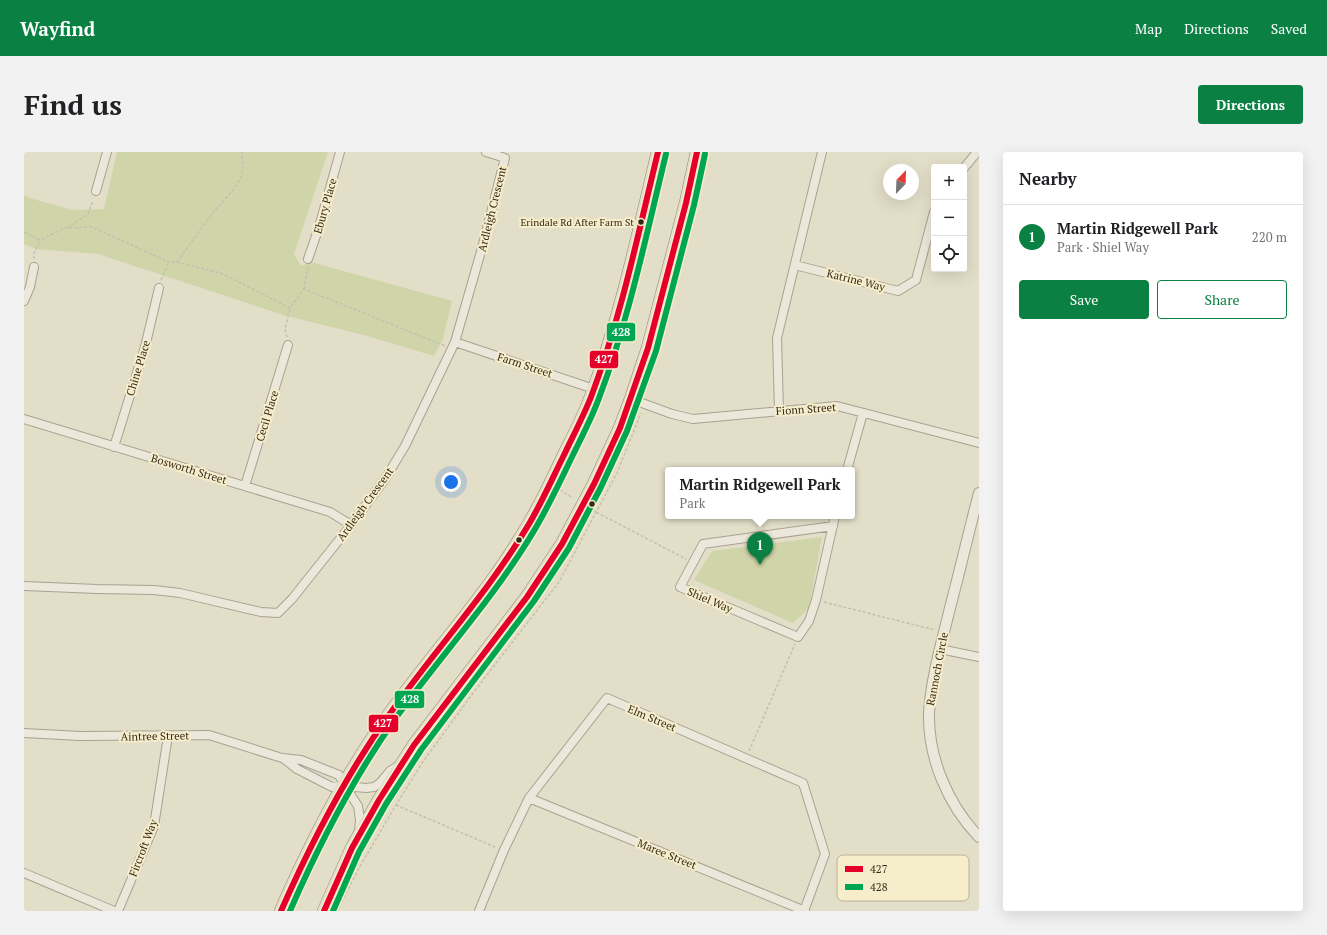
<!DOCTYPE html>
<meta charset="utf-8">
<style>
body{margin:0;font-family:"PT Serif",serif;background:#f2f2f2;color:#202124}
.controls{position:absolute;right:12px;top:12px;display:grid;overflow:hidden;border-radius:4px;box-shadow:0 4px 16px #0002}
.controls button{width:36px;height:36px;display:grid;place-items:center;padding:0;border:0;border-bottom:1px solid #e0e0e0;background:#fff;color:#202124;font:20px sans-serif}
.compass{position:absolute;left:859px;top:12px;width:36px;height:36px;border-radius:50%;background:#fff;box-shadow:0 4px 16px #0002;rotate:23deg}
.you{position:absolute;left:427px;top:330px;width:14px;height:14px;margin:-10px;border:3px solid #fff;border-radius:50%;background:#1a73e8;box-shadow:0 0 0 6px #1a73e833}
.badge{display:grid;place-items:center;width:26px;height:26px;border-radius:50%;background:#0b8043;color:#fff;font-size:13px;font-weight:700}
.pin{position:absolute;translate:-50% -33px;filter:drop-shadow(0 1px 2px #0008)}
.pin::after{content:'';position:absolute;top:21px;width:14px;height:12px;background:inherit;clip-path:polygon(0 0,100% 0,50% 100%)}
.popup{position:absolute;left:641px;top:315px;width:190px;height:52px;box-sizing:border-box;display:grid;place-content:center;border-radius:4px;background:#fff;filter:drop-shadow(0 1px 3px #0005);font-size:13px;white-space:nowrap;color:#757577}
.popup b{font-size:15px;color:#202124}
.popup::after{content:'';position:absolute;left:50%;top:100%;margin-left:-8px;border:8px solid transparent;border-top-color:#fff}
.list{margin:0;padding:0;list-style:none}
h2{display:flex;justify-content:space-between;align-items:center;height:52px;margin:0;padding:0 16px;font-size:17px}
h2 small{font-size:13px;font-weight:400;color:#757577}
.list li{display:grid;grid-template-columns:26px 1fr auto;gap:12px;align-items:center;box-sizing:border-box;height:64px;padding:0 16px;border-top:1px solid #e0e0e0}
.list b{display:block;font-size:15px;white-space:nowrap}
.list p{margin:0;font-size:13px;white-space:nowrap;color:#757577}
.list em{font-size:13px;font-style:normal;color:#757577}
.actions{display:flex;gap:8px;padding:12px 16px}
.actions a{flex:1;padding:9px 0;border:1px solid #0b8043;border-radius:4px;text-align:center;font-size:14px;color:#0b8043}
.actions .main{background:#0b8043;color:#fff}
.icon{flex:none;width:22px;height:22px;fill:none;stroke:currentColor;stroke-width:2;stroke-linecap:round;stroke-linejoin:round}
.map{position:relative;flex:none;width:955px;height:759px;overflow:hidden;border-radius:4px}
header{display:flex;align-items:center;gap:24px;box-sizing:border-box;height:56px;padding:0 20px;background:#0b8043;color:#fff}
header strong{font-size:19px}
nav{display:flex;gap:22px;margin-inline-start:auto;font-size:14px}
.intro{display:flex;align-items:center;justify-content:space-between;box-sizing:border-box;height:96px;padding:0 24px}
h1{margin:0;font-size:28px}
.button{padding:10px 18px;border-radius:4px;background:#0b8043;color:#fff;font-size:14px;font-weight:700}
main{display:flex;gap:24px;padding:0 24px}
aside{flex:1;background:#fff;border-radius:4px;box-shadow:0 4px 16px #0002}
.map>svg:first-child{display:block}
.green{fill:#d0d5a9}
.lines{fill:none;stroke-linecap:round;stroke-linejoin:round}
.minor-casing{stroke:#a8a292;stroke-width:10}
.tertiary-casing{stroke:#a8a292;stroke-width:12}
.primary-casing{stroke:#8d8779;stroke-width:14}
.path{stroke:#c3bfb1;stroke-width:1.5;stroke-dasharray:3 2;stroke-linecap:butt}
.minor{stroke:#ebe7da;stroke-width:8}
.tertiary{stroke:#ebe7da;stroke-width:10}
.primary{stroke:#e3ddcb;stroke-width:13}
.bus-1-casing{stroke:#f6edcb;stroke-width:9}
.bus-2-casing{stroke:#f6edcb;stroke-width:9}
.bus-1{stroke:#e4002b;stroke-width:6}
.bus-2{stroke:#00a651;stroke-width:6}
.bus-dot{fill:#352a1a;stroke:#f6edcb;stroke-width:1.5}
.labels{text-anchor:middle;stroke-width:4;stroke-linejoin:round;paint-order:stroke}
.bus-label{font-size:10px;fill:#352a1a;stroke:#f6edcb;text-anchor:end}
.street-label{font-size:11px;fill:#352a1a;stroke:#f6edcb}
.key{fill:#f6edcb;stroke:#bcb296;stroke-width:1}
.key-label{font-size:11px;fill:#352a1a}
.line-badge{stroke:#f6edcb;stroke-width:1.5}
.badge-label{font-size:11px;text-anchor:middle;font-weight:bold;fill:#fff}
</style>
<header>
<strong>Wayfind</strong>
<nav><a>Map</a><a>Directions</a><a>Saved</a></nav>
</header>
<div class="intro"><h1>Find us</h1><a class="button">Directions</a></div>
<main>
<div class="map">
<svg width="955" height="759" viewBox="0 0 955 759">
<rect width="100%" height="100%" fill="#e3dec8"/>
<path class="green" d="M93,0H304L270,102L277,114L287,110L428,149L419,187L410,204L340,183L259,163L74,102L12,97L0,92V43L9,47L49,58L80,57Z
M798,385L785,456L769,471L670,428L688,399Z"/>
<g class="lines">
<defs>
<path id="minor" d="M940,16L953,0
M72,39L83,0
M284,107L295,75L316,0
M771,113L874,139L892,128L910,60
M0,149L6,135L10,115
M431,190L570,237
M607,247L648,262L669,267L813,254L955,291
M755,259L753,186L798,0
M0,267L306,360L327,373
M90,295L121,195L135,136
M823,318L839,261
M221,334L264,193
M809,374L679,392L656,435L774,485L785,469L792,448L811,364
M0,434L73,437L130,438L156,441L237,460L254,461L268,447L327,373L361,327L381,294L431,190L458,96L481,6L462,0
M916,497L955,505
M0,581L56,584L185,583L258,606L277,608L315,623L320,633L334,654L336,668L335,679
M259,606L273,617L308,635L320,633L331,635L342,636L350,635L356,631L366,619L374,614
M505,646L781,759
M0,721L90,759
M94,759L130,674L144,584
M455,759L480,698L505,646L583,546L779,631L801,702L780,759"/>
<path id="tertiary" d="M955,341C945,379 936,418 926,456C918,489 907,527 905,561C904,606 924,653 955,685"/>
<path id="primary" d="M257,759C284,697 314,637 352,581C388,528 430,481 467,430C481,412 493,392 505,372C518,350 529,327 540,303C551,282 562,260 570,237C598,160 615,79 634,0
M300,759L328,696L355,648L390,593L503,445L538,392L570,332L596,276L607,247L624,196L662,51L673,0"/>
</defs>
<use href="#minor" class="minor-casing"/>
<use href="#tertiary" class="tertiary-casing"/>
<use href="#primary" class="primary-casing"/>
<path class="path" d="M43,76L64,62L69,48
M0,80L16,88L41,76L68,75L145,110H153L197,121L266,156L280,137L421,194
M10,107V101L16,88
M153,110L188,62L209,38L217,26L219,16L218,0
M137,128L145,110
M280,137L284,115
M263,185L261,177L266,156
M536,338L549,346
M568,358L662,407
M800,450L911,478
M725,599L771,492
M372,653L471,695
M313,759L335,716L372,653L398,611L452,537L535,430L593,321L617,261"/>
<use href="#minor" class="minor"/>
<use href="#tertiary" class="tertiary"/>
<use href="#primary" class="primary"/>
<defs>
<path id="bus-1" d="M257,759C287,691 321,624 365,563C410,499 464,441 505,372C518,350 528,327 540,303C549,284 559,265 567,245C597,166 614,82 634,0
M300,759L328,696L355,648L390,593L503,445L538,392L570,332L596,276L624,196L662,51L673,0"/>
<path id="bus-2" d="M266,759C295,692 329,627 371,567C417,503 471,445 511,377C524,355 535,332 546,309C556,288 567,268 575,246C605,167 622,84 642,2
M309,759L335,700L362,652L397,598L510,449L545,396L577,335L603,279L632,199L670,53L681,2"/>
</defs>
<use href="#bus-1" class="bus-1-casing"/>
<use href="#bus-2" class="bus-2-casing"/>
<use href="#bus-1" class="bus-1"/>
<use href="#bus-2" class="bus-2"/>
</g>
<g class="bus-dot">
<circle cx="617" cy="70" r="3.5"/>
<circle cx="568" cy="352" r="3.5"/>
<circle cx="495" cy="388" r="3.5"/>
</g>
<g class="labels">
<g class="bus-label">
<text x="610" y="74">Erindale Rd After Farm St</text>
</g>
<g class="street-label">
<text transform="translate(301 54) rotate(-74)" y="4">Ebury Place</text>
<text transform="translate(468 57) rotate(-76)" y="4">Ardleigh Crescent</text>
<text transform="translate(832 128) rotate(14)" y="4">Katrine Way</text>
<text transform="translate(501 213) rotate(18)" y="4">Farm Street</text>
<text transform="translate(114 216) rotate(-73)" y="4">Chine Place</text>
<text transform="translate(782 257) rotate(-4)" y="4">Fionn Street</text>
<text transform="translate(243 264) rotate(-73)" y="4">Cecil Place</text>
<text transform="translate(165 317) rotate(17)" y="4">Bosworth Street</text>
<text transform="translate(341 352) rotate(-54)" y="4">Ardleigh Crescent</text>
<text transform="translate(686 448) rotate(23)" y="4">Shiel Way</text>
<text transform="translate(913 517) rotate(-79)" y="4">Rannoch Circle</text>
<text transform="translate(628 566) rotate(23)" y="4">Elm Street</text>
<text transform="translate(131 584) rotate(-1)" y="4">Aintree Street</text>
<text transform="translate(119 696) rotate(-69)" y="4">Fircroft Way</text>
<text transform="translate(643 702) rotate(22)" y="4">Maree Street</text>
</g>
</g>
<rect x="813" y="703" width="132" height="46" rx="6" class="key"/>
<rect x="821" y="714" width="18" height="6" fill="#e4002b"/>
<rect x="821" y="732" width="18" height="6" fill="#00a651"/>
<g class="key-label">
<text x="846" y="721">427</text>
<text x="846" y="739">428</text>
</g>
<g class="line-badge">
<rect x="582" y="170" width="30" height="20" rx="4" fill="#00a651"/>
<rect x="565" y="198" width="30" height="19" rx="4" fill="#e4002b"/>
<rect x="370" y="538" width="31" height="19" rx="4" fill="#00a651"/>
<rect x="344" y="562" width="31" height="19" rx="4" fill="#e4002b"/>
</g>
<g class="badge-label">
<text x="597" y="184">428</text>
<text x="580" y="211">427</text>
<text x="386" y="551">428</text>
<text x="359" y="575">427</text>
</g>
</svg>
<div class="controls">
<button>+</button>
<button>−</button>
<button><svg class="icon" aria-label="locate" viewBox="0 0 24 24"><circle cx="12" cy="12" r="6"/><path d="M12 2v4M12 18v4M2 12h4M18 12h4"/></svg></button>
</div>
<svg class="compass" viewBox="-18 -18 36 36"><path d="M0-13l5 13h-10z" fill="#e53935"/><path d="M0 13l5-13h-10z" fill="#757577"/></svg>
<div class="you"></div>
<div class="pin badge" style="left:736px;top:413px">1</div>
<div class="popup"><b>Martin Ridgewell Park</b>Park</div>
</div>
<aside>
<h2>Nearby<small></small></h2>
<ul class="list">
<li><span class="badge">1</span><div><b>Martin Ridgewell Park</b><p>Park · Shiel Way</p></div><em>220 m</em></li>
</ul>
<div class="actions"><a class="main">Save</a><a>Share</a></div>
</aside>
</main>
